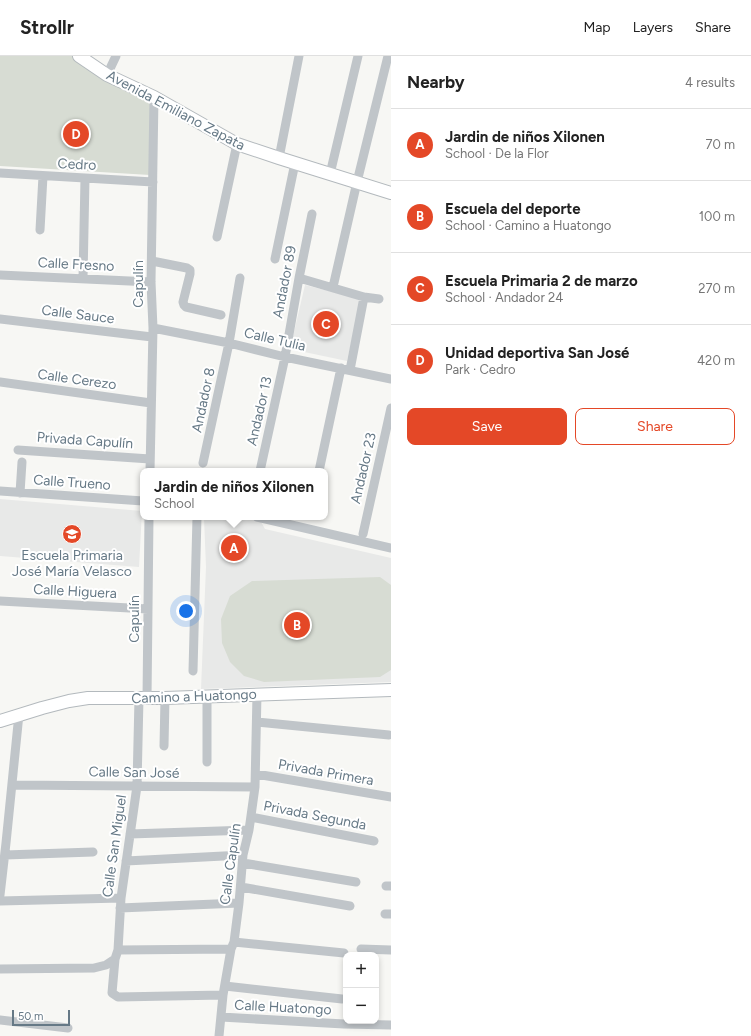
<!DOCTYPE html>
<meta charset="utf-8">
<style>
body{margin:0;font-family:Figtree,sans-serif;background:#f2f2f2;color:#222}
.controls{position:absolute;right:12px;bottom:12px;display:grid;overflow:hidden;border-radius:8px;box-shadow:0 2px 6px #0003}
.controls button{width:36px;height:36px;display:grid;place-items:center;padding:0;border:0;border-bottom:1px solid #e0e0e0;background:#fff;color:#222;font:20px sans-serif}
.scale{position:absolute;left:12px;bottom:10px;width:58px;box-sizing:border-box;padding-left:4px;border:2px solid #667986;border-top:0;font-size:11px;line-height:14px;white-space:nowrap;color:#667986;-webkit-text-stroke:3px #fff;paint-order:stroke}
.you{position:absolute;left:186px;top:555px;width:14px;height:14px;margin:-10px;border:3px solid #fff;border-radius:50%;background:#1a73e8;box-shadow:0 0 0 6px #1a73e833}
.badge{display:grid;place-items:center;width:26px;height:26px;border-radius:50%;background:#e44827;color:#fff;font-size:13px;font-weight:700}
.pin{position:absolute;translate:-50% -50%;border:2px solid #fff;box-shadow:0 1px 4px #0006}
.popup{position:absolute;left:140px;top:412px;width:188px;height:52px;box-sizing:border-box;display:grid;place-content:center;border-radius:8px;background:#fff;filter:drop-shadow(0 1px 3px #0005);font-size:13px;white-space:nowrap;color:#767676}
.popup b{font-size:15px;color:#222}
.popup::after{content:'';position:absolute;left:50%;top:100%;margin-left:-8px;border:8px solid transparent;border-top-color:#fff}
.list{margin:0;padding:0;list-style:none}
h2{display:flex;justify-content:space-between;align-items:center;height:52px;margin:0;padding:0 16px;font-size:17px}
h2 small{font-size:13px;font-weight:400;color:#767676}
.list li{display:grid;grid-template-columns:26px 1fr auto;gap:12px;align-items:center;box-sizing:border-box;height:72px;padding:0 16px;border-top:1px solid #e0e0e0}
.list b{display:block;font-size:15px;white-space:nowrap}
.list p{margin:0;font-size:13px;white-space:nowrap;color:#767676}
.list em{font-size:13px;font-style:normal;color:#767676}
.actions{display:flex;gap:8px;padding:12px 16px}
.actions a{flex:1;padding:9px 0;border:1px solid #e44827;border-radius:8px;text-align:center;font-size:14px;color:#e44827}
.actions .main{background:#e44827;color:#fff}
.map{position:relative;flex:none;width:391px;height:980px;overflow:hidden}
header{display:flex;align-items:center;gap:24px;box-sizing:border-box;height:56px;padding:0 20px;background:#fff;border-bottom:1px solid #e0e0e0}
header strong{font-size:19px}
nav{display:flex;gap:22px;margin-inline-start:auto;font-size:14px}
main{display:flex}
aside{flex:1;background:#fff}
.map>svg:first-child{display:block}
.built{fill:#e8e9e8}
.green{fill:#d7dcd3}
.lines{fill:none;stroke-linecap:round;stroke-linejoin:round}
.secondary-casing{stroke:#b3b9bd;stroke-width:14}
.minor{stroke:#c0c5c9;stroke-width:9}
.secondary{stroke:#fff;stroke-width:12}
.labels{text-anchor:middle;stroke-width:4;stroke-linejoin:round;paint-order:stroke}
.street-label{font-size:14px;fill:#667986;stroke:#fff}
.poi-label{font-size:14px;fill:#667986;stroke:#fff}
</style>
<header>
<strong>Strollr</strong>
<nav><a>Map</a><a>Layers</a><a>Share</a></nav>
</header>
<main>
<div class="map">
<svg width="391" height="980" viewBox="0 0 391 980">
<rect width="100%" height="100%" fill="#f7f7f4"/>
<path class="built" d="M305,229L361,243L347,305L290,293Z
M0,443L142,455L139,511L0,500Z
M204,462L260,464L265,473L391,502V626L201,633L206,511Z"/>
<path class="green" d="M0,0H76L153,46L150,119L0,110Z
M380,521L391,529V614L380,621L264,626L244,620L230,606L222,587L221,563L230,540L252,525Z"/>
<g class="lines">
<defs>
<path id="secondary" d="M79,0L107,19L154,41L237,88L279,102L391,137
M0,665L42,652L69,645L88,642H165L391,634"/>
</defs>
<use href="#secondary" class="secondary-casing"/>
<path class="minor" d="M107,19L116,0
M279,102L299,0
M0,117L153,126
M330,118L358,0
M40,174L43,120
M217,181L237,88
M275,203L295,107
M152,205L187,212L190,214V218L183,246L184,249L186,251L221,259
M0,219L151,226
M299,222L364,241L379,243
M83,223L85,122
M333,231L357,126L388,0
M0,263L152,281
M153,272L229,287L285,301L391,323
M350,314L364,241
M0,326L151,347
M18,394L150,403
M203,407L229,287L240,222
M150,415L153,272L151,226L154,41
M260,415L285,301L299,222L312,158
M319,415L341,312
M0,435L143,445
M20,437L22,406
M257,461L391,492
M363,478L391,352
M0,545L148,553
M193,615L197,461
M139,642L137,730L121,842L118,894L115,903L112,937L118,941L223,939
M147,642L149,461
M257,666L389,679
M164,690L165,642
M207,706V640
M256,718L391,741
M12,729L255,731
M251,761L374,785
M130,778L249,774
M5,799L93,796
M126,805L243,799
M243,807L356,826
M386,830H391
M241,831L350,850
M0,839L6,787L19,658
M0,845L121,842
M120,852L239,847
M385,858H391
M234,886L344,897
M361,893L391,894
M118,894L231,893
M0,913L94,912L106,909L115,903
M225,930L342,943
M221,961L344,968L391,969
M0,964L68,972
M219,980L223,939L231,893L234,886L239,847L243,799L249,774L255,731L257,638"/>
<use href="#secondary" class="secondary"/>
</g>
<defs>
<symbol id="school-disc" viewBox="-11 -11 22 22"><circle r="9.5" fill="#e44827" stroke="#fff"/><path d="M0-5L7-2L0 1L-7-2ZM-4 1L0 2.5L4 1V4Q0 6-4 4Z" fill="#fff"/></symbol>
</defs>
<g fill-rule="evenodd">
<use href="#school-disc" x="61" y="467" width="22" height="22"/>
</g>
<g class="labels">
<g class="street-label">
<text transform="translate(176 54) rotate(28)" y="5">Avenida Emiliano Zapata</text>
<text transform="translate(77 108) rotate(3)" y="5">Cedro</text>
<text transform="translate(76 208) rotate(3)" y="5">Calle Fresno</text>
<text transform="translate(284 226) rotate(-79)" y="5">Andador 89</text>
<text transform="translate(138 228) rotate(-90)" y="5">Capulín</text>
<text transform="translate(78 258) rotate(7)" y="5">Calle Sauce</text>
<text transform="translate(275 283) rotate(13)" y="5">Calle Tulia</text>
<text transform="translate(77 323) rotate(8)" y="5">Calle Cerezo</text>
<text transform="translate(203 344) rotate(-78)" y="5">Andador 8</text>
<text transform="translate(259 355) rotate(-77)" y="5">Andador 13</text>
<text transform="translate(85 384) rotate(4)" y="5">Privada Capulín</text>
<text transform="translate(363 412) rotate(-77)" y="5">Andador 23</text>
<text transform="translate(72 426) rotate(4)" y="5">Calle Trueno</text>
<text transform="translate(75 535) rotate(3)" y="5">Calle Higuera</text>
<text transform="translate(134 563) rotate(-90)" y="5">Capulín</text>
<text transform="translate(194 640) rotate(-2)" y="5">Camino a Huatongo</text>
<text transform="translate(134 716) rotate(1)" y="5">Calle San José</text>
<text transform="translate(326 716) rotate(10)" y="5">Privada Primera</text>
<text transform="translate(315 759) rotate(11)" y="5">Privada Segunda</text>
<text transform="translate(114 790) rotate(-82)" y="5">Calle San Miguel</text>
<text transform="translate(230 808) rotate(-82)" y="5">Calle Capulín</text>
<text transform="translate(283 951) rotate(3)" y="5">Calle Huatongo</text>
</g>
<g class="poi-label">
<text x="72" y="504">Escuela Primaria<tspan x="72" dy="16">José María Velasco</tspan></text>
</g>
</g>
</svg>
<div class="controls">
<button>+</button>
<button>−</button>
</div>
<div class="scale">50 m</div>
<div class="you"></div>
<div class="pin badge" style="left:234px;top:492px">A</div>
<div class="popup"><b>Jardin de niños Xilonen</b>School</div>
<div class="pin badge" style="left:297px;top:569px">B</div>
<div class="pin badge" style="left:326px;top:268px">C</div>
<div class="pin badge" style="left:76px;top:78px">D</div>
</div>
<aside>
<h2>Nearby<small>4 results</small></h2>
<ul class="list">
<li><span class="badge">A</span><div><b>Jardin de niños Xilonen</b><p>School · De la Flor</p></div><em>70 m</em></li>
<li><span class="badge">B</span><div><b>Escuela del deporte</b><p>School · Camino a Huatongo</p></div><em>100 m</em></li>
<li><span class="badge">C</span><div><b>Escuela Primaria 2 de marzo</b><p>School · Andador 24</p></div><em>270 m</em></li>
<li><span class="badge">D</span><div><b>Unidad deportiva San José</b><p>Park · Cedro</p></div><em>420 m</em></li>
</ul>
<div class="actions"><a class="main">Save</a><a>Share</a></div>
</aside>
</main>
